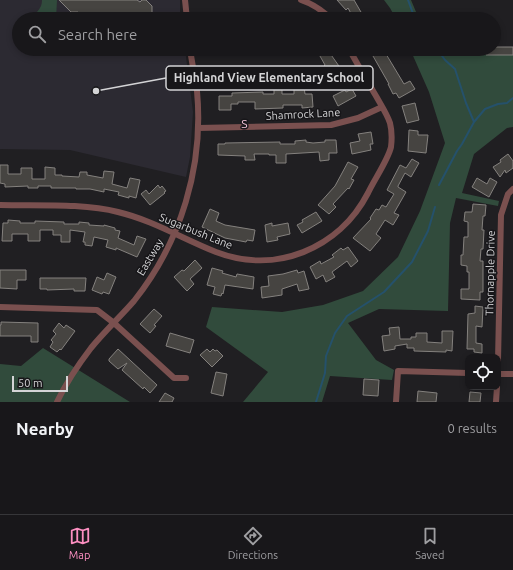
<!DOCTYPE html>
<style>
body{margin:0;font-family:Ubuntu,sans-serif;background:#252427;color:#f1f3f6}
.controls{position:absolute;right:12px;bottom:12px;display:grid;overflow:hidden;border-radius:8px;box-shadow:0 2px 6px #0003}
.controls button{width:36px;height:36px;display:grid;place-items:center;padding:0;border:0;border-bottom:1px solid #363639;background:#18171a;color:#f1f3f6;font:20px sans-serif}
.scale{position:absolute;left:12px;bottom:10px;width:56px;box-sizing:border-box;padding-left:4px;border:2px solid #d4d4d6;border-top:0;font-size:11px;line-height:14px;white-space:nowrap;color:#d4d4d6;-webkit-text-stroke:3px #171619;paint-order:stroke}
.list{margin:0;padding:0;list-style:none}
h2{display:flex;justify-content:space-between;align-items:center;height:52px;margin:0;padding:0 16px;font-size:17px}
h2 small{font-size:13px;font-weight:400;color:#9f9fa2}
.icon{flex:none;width:22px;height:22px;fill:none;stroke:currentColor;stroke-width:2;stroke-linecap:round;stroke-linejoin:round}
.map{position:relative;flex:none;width:513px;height:402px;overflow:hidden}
.search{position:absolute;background:#18171a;box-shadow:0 2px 6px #0003;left:12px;right:12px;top:12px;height:44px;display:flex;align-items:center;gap:10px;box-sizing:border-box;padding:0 14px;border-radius:22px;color:#9f9fa2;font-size:15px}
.sheet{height:112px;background:#18171a}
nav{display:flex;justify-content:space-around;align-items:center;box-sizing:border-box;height:56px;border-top:1px solid #363639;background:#18171a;font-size:11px;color:#9f9fa2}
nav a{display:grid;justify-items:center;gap:2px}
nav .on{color:#fc8fc1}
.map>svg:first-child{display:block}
.built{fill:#2c2a32}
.green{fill:#314b3c}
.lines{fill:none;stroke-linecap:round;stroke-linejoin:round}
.stream{stroke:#25516b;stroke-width:2}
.building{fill:#464441;stroke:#84817e}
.minor{stroke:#7a504f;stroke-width:6}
.labels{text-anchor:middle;stroke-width:3;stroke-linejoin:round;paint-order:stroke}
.street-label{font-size:11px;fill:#d4d4d6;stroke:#171619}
.neighbourhood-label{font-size:12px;letter-spacing:1px;fill:#f8c7db;stroke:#171619}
.leader{fill:none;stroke:#d4d4d6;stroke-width:1.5}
.callout-dot{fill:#d4d4d6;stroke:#171619;stroke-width:1.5}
.callout{fill:#171619;stroke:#d4d4d6;stroke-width:1.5}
.callout-label{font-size:12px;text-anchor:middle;font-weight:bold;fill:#d4d4d6}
</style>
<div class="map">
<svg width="513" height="402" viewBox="0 0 513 402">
<rect width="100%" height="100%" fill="#201f22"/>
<path class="built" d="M0,0H180V19H19V49H185L193,112L190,157L186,177L70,150L0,149Z"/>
<path class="green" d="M42,0H57L56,19H33C36,10 42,10 42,0Z
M384,0H411L419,19H396L390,8Z
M410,49H432L434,53L513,55V127L507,128L474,154L462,193L499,201L498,206L456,198L450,223L448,311L379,309L348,323L376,360L394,370L392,380L330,376L322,402H243L268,372L206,327L212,307L282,312L323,305L363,291L398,257L420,211L445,143L429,92Z
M43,348L130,402H0V364L21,366Z"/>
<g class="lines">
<path class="stream" d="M408,0L415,19
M437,49L445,60L455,69L466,103L474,122
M439,185L457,151L462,144L474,122L485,109L498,104L507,103L513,98
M316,402L325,373L326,356L335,333L347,316L384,292L412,262L428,231L435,207"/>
</g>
<path class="building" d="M59,0H137L140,2L142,0H146L152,6V19H78V12H71Z
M337,0H354L365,19H354L348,8L346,10Z
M494,47H513V55H486V49H494Z
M316,49H327L341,69L339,70L342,75L326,84L321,76L328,72L324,66L325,65Z
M369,49H383L404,84L410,81L415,89L399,98L396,93L393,94L388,84H389Z
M294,87H304L305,94H312L313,107L302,108V105H283V108L255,109V102H238V104H231V110H219V96H232V93L263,92V94H274V89H282V94H294Z
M352,89L356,96L338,106L333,96L345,90L346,92Z
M415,103L419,120L407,123L402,106Z
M409,130L418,131V135H428L426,153L408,151Z
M371,132L373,144H370L371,150L352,154L350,143L360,141L358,134Z
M306,140V142L313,143L325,142V140H336L337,153H329V160L320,161L319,152L286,154V163H276V155H269V154H254L255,160H245V156L218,155V144H225V143L280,142V144H295V141Z
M508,154L513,161V168L506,173L505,170L500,177L493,167L501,162L500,160Z
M412,159L419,163L411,177L405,173L398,186V187L406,192L394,213L399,215L393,225L385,220L376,234L381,238L370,251L353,238L371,219L370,218L376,209L379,210L382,205L386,207L394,194L387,190L400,165L406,168Z
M348,162L358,167L351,179L354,180L349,189L348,188L333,204L336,207L329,214L318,205L335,186Z
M0,165H8V174H21V168H32V179H45V167L55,168V175H62V176L79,177L80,172H87V175L103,178L104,171L114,172L112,184L127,188L130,178L140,180L136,198L129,196V198L118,195L119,192L104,189V192L90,189H76V188H51V186H38V188H28V186L5,187V184L0,183Z
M477,178L487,184L490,178L497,182L489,197L472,187Z
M158,185L160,188L162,186L166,191L164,192L165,193L150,205L141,194L146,190L149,194Z
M473,204L486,205L485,216H483L482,230H484L483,249H481L480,261H483V292H480V300L461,299V289H469V272H467V266L461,265V255H463L464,237H468V222L464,221L465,212H472Z
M210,209L219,213L216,221L225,225L255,230L253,241L247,240L246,242L225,238L202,227Z
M316,212L322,221L302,233L297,225L303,222L302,220Z
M8,220L20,221V223H35V221L64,222V224H79V222L89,223V225L104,226V225L115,228V230L120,231L118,238L134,245L137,236L146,239L137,257L116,248V250L106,247L108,240L94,237L92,246L85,245V242H83L85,232L70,230V242H61V235H53V230H40V241H28V234H12V241H2L3,223H8Z
M272,223V226L288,223L290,234L277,237L278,240L267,242L265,225Z
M348,247L358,261L351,267L347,261L332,272L335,277L326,282L323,275L316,279L310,267L320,261L321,264L334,257L332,255L341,248L343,250Z
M195,260L202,268L190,279L194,284L187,291L174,277L182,270L184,271Z
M212,268L223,271L222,273L236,277L237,274L254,277L253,289L225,285L223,294L222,293L221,296L213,294L215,287L207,285Z
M0,270H26V280H17V289L0,288Z
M297,270L298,273L304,271L309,289L299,291L297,284L282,289V295L262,298L261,287L269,286L268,276L283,274Z
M107,273L116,277L109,294L103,292L102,294L92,290L97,277L104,280Z
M40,278H86L85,291H74V289L47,290V289H40Z
M475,306L483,307L482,327L476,326V343L482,344V353L474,352V349H467L468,314L475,313Z
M154,309L162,316L154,325L156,326L150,333L140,324Z
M1,322L38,323V342H31V336H0V325H1Z
M59,323L64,328L66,325L75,331L61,350L60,349L57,352L50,347L53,342L51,340L56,334L53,331Z
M399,327L400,339H411V337H416V333H427V342L442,343V331H453L452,351L446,350V352L414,351V348H407V344L395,346V349L384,351L382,336L390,335L389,328Z
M170,333L194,340L190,353L166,346Z
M118,349L157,385L150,393L144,387L143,389L122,370L127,363L118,369L109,361V359Z
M207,349L210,352L213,349L215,351L217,350L223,356L212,367L200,355Z
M216,372L227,374L223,396L211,393Z
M364,379L379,380L378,396L363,395Z
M418,391L437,393L436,402H417Z
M470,392L481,393L480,402H469Z
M165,393L174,398L172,402H159Z"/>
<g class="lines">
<path class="minor" d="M185,0L187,19
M301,0C313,4 322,10 331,19
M198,128L331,125L358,118L382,107
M0,205C36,206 83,203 118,212C152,220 183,239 216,252C275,275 339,249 368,193C374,180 388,160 391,147C392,139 392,131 390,123C387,114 381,105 376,96C367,81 358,65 349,49
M0,307L97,310L114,323L174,378H186
M498,361L501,215L508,194L513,189
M498,374H513
M57,402C66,383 78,365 91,348C104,332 120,317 134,301C181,242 204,166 197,91C195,77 192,63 190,49
M396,402L398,371L468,373
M496,402L497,387"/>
</g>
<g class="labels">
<g class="street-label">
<text transform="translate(303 114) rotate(-3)" y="4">Shamrock Lane</text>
<text transform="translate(196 231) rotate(22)" y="4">Sugarbush Lane</text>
<text transform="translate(150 257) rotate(-59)" y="4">Eastway</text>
<text transform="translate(490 273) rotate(-89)" y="4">Thornapple Drive</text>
</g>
<g class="neighbourhood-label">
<text x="245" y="128">S</text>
</g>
</g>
<path class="leader" d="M96 91L166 78"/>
<circle class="callout-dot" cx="96" cy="91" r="4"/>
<rect class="callout" x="166" y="66" width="207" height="24" rx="4"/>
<g class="callout-label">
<text x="269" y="82">Highland View Elementary School</text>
</g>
</svg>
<div class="controls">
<button><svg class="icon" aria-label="locate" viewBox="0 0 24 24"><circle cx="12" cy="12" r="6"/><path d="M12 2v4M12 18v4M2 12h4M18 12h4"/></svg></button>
</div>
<div class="scale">50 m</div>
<div class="search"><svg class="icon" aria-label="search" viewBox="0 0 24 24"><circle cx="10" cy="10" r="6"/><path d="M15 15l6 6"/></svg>Search here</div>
</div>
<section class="sheet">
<h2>Nearby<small>0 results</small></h2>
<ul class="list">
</ul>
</section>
<nav>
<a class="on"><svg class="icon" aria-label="map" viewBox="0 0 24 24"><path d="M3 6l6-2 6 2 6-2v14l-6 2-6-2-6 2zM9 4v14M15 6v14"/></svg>Map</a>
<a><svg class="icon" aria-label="directions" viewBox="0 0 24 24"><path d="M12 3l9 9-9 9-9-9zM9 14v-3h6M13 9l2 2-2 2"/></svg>Directions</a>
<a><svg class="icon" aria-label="saved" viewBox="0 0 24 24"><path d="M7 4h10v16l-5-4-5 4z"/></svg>Saved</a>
</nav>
